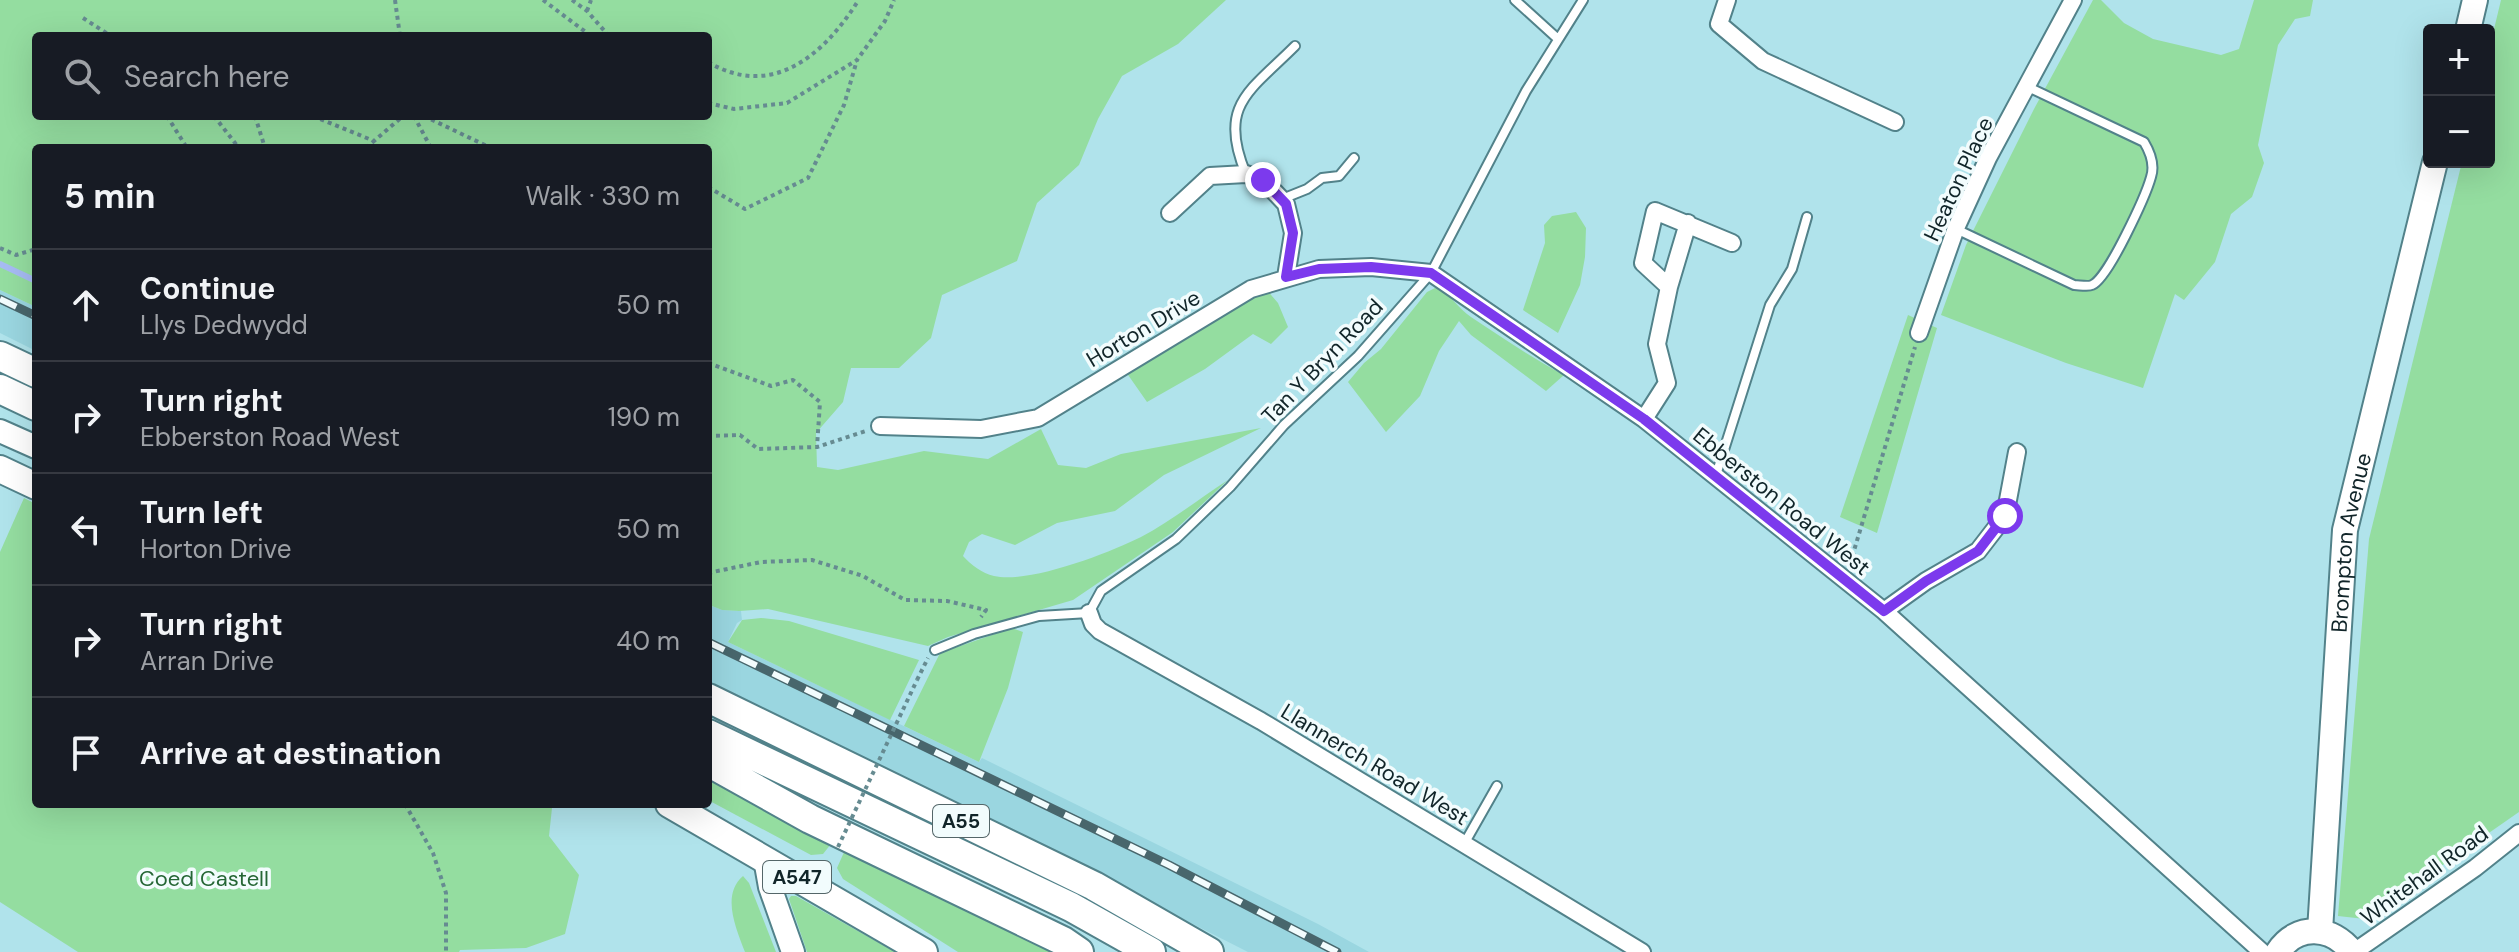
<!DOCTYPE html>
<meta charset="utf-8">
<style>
body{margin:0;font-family:"DM Sans",sans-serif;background:#20242c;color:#f1f3f6}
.controls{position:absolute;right:24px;top:24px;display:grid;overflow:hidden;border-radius:8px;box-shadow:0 8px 32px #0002}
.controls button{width:72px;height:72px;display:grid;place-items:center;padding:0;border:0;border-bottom:2px solid #363941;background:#171b24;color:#f1f3f6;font:40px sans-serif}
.stop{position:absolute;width:24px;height:24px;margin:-18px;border:6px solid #7c3aed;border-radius:50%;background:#fff}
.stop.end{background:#7c3aed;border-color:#fff;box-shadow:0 2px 8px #0008}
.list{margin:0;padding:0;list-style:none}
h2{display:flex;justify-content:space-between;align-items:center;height:104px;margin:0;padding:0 32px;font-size:34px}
h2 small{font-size:26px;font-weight:400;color:#9ea1a6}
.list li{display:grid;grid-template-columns:52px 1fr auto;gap:24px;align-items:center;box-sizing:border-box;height:112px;padding:0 32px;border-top:2px solid #363941}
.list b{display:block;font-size:30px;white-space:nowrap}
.list p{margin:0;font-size:26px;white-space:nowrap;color:#9ea1a6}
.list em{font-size:26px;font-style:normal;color:#9ea1a6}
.icon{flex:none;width:44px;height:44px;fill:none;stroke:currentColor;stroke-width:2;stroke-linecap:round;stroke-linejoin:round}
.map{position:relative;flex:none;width:2519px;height:952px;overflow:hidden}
.search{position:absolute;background:#171b24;box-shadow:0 8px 32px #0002;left:32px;top:32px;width:680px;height:88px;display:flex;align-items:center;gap:20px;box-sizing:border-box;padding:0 28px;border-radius:8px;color:#9ea1a6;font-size:30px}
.panel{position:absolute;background:#171b24;box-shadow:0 8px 32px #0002;left:32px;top:144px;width:680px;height:664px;border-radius:8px}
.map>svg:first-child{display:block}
.built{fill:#9ad6e0}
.green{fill:#94dda0;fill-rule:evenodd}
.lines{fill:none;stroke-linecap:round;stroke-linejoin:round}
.stream{stroke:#a6bbf3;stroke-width:6}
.service-casing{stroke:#52828a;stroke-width:12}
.minor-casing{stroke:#52828a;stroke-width:20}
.tertiary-casing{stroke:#52828a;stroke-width:26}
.secondary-casing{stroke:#52828a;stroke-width:28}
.primary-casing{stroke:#52828a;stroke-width:30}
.trunk-casing{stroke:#52828a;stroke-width:32}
.path{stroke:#668b91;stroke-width:4;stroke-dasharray:4 4;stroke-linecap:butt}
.service{stroke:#fff;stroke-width:8}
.minor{stroke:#fff;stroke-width:16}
.tertiary{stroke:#fff;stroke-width:22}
.secondary{stroke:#fff;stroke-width:24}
.primary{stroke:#fff;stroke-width:26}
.trunk{stroke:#fff;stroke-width:28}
.rail-casing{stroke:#48666c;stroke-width:9}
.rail{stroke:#f2fcfd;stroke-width:6;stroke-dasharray:18;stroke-linecap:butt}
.path-bridge{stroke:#668b91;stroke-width:4;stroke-dasharray:4 4;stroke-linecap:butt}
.route{stroke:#7c3aed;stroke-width:10}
.labels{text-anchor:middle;stroke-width:7;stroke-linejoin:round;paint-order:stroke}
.shield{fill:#f2fcfd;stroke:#546669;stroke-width:2}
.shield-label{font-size:20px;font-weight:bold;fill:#112529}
.street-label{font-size:22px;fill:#112529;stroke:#f2fcfd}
.park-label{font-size:22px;fill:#256635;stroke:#f2fcfd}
</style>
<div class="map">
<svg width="2519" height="952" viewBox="0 0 2519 952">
<rect width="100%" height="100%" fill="#b0e3eb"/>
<path class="built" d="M0,290L36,307V351L0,333Z
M712,606L722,610L741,611L742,620L737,623L728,642L979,762L982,758L1318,924L1369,952H1248L862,756L708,681V614Z"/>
<path class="green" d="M0,0H1226L1178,44L1122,76L1098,119L1079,165L1037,203L1017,261L942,295L931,338L899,368H851L843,402L816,433L817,467L838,470L924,451L988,459L1041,429L1058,465L1086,468L1121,454L1261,428L1164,475L1115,511L1057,523L1015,545L982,534L969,542L963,556C971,565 982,573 994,576C1029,584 1109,553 1141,537C1171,521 1199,499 1228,480L1173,532L1073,600L948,637L928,646L768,609L739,611L722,610L712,606L708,614V148H36V307L0,290ZM708,36V116H36V36Z
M2093,0H2101L2124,23L2153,39L2221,55L2239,49L2254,0H2313L2310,16L2295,19L2278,45L2258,145L2264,163L2252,197L2231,214L2215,262L2184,300L2175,294L2143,388L2066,363L1941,315L1966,245L2034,109Z
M2501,0H2519V812L2365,919L2338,916L2369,539L2462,162H2489V50Z
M1576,212L1586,228L1585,257L1580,285L1558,333L1523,310L1545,243L1544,225L1552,216Z
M1437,287C1451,295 1458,308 1471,317C1501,337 1532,358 1564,375L1546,391L1471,335L1459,321L1439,351L1420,396L1386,432L1348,382L1364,363L1381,349L1427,292Z
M1266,289L1278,303L1288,327L1271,344L1253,334L1205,369L1147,402L1126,372Z
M1908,315L1937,328L1877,533L1840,517Z
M24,498L36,504V804H549L552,808L549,836L579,875L565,934L526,948L460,950L459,952H78L0,902V552Z
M761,618L789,621L919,660L890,720L728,642L742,620Z
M1012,628L1023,632L1008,688L979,762L904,726L940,653Z
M708,780L831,844L823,854L811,855L708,800Z
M845,850L1061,952H958L843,879L837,868Z
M743,876L749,883L776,952H745C736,928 721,895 743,876Z
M791,896H796L895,952H807L789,899Z"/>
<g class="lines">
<path class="stream" d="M0,264L36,281"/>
<defs>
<path id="service" d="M1515,0L1558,39
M1246,174C1217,105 1250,91 1295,46
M1282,199L1307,189L1322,178L1339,176L1354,158
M1956,229L2074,285C2079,285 2088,287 2092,285C2108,279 2146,195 2151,177C2155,165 2150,152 2144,142L2028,87
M1716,475L1770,305L1792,269L1807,217
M935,650L974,634L1039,616L1089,613L1101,591L1176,539L1230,487L1284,425L1358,356L1431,273L1526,91L1583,0
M1464,844L1497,786"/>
<path id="minor" d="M1727,0L1719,24L1763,61L1895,122
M1170,213L1210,176L1246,174L1263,180L1286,204L1293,233L1286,277
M1688,223L1669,287L1643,263L1655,211L1732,243
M1919,333L1956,228L1988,158L2073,0
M1644,419L1667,383L1657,344L1669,287
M880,426L981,429L1038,418L1251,289L1319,269L1371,267L1431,273L1644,419L1884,611L2262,952
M1884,611L1926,581L1978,551L2005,516L2017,452
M1089,613L1093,624L1100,631L1261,721L1642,952
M2354,952L2475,868L2519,833"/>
<path id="tertiary" d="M0,431L36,447
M765,859L770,887L793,952"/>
<g id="secondary">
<path d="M2468,30L2475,0"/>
<path id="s1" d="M2320,931L2345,530L2435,162"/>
<path d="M2278,952C2297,923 2332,926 2352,952"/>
</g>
<path id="primary" d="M0,469L36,486
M669,804L924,952"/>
<path id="trunk" d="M0,356L36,373
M0,389L36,406
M708,698L1094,886L1209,952
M708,734L1071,907L1151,952
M708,762L810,819L1063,941L1079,952"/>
</defs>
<use href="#service" class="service-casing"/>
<use href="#minor" class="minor-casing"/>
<use href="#tertiary" class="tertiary-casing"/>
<use href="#secondary" class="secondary-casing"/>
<use href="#primary" class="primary-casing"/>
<use href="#trunk" class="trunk-casing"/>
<path class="path" d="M395,0L400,36
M543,0L591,36
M572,0L587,11L609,36
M587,11L591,0
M83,18L111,36
M708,62C772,100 824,55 858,1
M708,103L734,109L787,103L857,60L885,21L894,0
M167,116L187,148
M214,116L239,148
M255,116L265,148
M313,116L374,141L403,116
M414,116L431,148
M424,116L491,148
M366,148L374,141
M708,187L745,209L808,178L844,105L857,60
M0,248L16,255L36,249
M708,363L771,386L793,380L820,402L817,447
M708,436L740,435L758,449L817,447L866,431
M1850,564L1915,347
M708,573L761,562L812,560L863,576L905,600L947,601L986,610L981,617
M917,680L928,658
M405,804L433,853L446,893V952"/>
<use href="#service" class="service"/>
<use href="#minor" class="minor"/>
<use href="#tertiary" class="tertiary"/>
<use href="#secondary" class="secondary"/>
<use href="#primary" class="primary"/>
<use href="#trunk" class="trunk"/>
<defs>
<path id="rail" d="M0,299L36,316
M708,642L1169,865L1337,952"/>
</defs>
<use href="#rail" class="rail-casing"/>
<use href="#rail" class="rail"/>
<path class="path-bridge" d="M838,847L917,680"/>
</g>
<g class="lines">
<path class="route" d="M1263,180L1286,204L1293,233L1286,277L1319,269L1371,267L1431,273L1644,419L1884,611L1926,581L1978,551L2005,516"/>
</g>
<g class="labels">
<g class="shield">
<rect x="933" y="805" width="56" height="32" rx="6"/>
<rect x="763" y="861" width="68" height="32" rx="6"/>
</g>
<g class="shield-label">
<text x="961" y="828">A55</text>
<text x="797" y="884">A547</text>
</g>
<g class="street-label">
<text transform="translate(1958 179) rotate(-65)" y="8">Heaton Place</text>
<text transform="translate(1143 328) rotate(-31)" y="8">Horton Drive</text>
<text transform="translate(1322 361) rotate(-46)" y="8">Tan Y Bryn Road</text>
<text transform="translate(1782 501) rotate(39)" y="8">Ebberston Road West</text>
<text dy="8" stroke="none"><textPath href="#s1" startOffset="390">Brompton Avenue</textPath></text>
<text transform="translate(1375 764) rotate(31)" y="8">Llannerch Road West</text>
<text transform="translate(2424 875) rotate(-36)" y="8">Whitehall Road</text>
</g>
<g class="park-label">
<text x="204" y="886">Coed Castell</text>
</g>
</g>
</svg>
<div class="controls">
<button>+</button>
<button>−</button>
</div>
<div class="stop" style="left:2005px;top:516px"></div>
<div class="stop end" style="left:1263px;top:180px"></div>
<div class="search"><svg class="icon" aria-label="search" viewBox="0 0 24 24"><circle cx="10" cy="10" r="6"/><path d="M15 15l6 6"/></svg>Search here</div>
<section class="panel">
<h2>5 min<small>Walk · 330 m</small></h2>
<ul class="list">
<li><svg class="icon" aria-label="ahead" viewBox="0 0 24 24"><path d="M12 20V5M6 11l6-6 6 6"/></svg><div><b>Continue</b><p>Llys Dedwydd</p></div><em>50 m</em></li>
<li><svg class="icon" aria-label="right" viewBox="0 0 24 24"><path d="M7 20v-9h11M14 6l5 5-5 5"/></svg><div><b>Turn right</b><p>Ebberston Road West</p></div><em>190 m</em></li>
<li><svg class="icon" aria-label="left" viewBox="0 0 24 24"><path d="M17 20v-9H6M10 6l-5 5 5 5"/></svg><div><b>Turn left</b><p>Horton Drive</p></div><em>50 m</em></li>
<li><svg class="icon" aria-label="right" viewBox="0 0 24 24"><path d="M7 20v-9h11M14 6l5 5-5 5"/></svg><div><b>Turn right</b><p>Arran Drive</p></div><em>40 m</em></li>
<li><svg class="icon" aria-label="arrive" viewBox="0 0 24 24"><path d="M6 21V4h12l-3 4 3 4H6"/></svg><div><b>Arrive at destination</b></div></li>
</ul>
</section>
</div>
